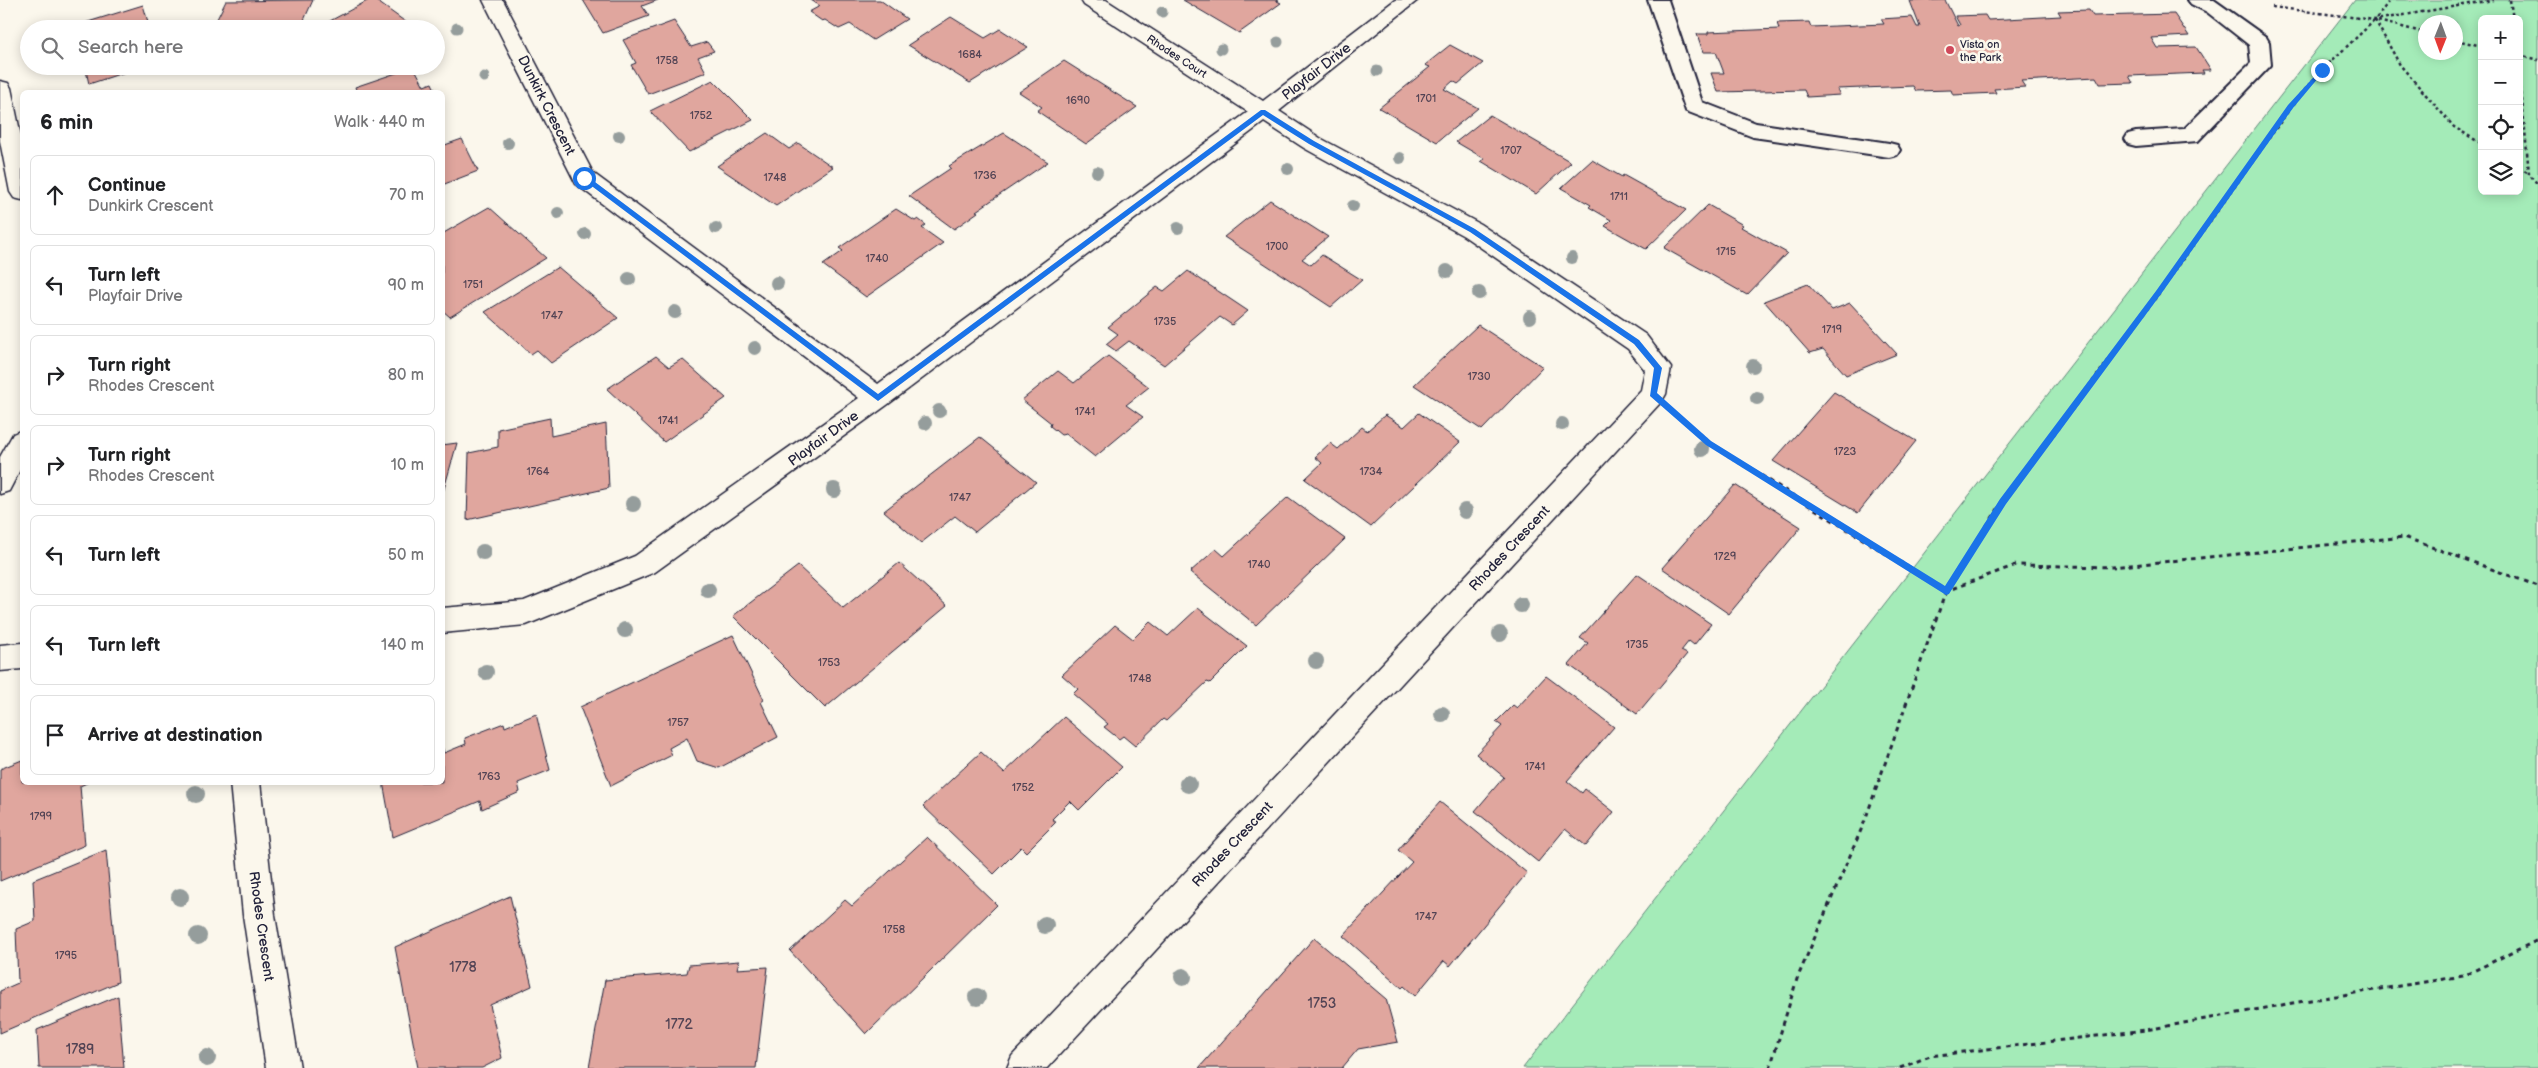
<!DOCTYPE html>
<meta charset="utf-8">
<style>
body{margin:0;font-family:"Balsamiq Sans",sans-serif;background:#f6f6f6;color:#202124}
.controls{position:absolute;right:15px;top:15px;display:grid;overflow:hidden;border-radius:8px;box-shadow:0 2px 12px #0003}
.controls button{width:45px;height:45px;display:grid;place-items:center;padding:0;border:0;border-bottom:1px solid #e0e0e0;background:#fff;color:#202124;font:25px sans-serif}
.compass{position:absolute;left:2418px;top:15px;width:45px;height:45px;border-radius:50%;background:#fff;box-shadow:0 2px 12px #0003;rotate:181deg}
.stop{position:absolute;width:15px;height:15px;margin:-11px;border:4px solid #1a73e8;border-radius:50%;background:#fff}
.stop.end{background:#1a73e8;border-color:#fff;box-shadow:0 1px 5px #0008}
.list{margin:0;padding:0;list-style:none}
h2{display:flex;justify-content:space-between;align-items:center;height:65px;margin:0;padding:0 20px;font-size:21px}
h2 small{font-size:16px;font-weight:400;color:#757577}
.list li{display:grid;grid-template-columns:32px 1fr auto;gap:15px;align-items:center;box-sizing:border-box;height:80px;margin:0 10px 10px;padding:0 10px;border:1px solid #e0e0e0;border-radius:8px}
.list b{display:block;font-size:19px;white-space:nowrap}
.list p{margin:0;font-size:16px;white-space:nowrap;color:#757577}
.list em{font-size:16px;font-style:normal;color:#757577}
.icon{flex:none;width:28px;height:28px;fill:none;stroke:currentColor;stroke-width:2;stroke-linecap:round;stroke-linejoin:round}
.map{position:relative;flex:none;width:2538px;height:1068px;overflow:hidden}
.search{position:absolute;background:#fff;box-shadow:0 2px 12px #0003;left:20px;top:20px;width:425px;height:55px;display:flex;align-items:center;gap:12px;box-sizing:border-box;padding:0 18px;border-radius:28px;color:#757577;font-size:19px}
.panel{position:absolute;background:#fff;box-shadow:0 2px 12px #0003;left:20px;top:90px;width:425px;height:695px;border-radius:8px}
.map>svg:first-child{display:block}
.green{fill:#a4ebb8;stroke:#63867a;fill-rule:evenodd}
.building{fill:#e0a69e;stroke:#22223b}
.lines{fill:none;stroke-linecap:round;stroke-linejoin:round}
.service-casing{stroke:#22223b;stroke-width:4}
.minor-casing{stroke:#22223b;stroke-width:3}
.path-far1{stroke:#22223b;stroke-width:2.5;stroke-dasharray:3 3;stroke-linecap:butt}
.path{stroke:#22223b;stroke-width:3;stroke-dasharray:4.5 4.5;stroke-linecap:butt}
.service{fill:#fbf7ec;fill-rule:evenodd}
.minor{fill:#fbf7ec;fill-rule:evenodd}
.tree{fill:#959d9c}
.route{fill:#1a73e8}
.poi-dot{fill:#d1495b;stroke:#fbf7ec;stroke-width:2}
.labels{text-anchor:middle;stroke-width:5;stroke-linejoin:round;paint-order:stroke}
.far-poi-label{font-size:11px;fill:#22223b;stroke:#fbf7ec;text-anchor:start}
.number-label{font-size:11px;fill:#524354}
.far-street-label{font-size:11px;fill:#22223b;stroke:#fbf7ec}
.street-label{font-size:14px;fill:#22223b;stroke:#fbf7ec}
.near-number-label{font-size:14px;fill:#524354}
</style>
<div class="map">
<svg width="2538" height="1068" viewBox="0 0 2538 1068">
<rect width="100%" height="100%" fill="#fbf7ec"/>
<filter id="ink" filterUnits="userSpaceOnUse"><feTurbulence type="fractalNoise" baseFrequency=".02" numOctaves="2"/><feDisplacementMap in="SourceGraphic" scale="10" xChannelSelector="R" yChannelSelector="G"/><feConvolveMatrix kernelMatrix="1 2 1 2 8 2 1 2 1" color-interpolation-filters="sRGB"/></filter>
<g filter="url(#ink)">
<path class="green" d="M2355,0H2538V1068H1523ZM2482,19H2519V191H2482ZM2426,22H2456V52H2426Z"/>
<path class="building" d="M313,0L300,29H212L226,1Z
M369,0H375L407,23L396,29L317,28Z
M583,0H658L642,6L649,16L603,33Z
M811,0H880L907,19L873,40L850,24L839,29L825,20L822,21L809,12L820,6Z
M1183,0H1279L1277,1L1281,3L1239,33Z
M1945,0L1958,26L1960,25L1955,16L1985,15L1988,20L2061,16L2058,11L2089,10L2093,16L2174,14L2189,36L2151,38L2157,48L2196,47L2211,70H2202L2204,73L2129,76L2133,83L2100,84L2096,77L2021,81L2025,87L1994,89L1996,93L1953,95L1951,90L1916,91L1913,86L1837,89L1840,95L1807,97L1804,90L1718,92L1711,73H1724L1716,52H1703L1697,34H1708V32L1779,29L1777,23L1809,22L1811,27L1884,24L1881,19L1912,17L1917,27H1920L1910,1Z
M143,5L150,29H76L75,26Z
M951,17L985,38L1000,29L1028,47L970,83L908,45Z
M674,21L691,47L707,42L714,51L698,57L706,72L648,94L631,65L636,63L623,40Z
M1450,45L1483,63L1458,84L1453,81L1444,89L1478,108L1437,142L1379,108L1430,67L1425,65Z
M1064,61L1137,107L1086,144L1037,111L1042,107L1019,92Z
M85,66H144L89,84Z
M414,67L424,86L432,83L436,92H357L355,87Z
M713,80L753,120L689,152L650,111Z
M1490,115L1571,162L1536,194L1481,161L1485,159L1456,142Z
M767,133L789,149L798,143L833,167L776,206L717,166Z
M1004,133L1048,162L976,211L978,212L954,229L909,196L951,168L949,166Z
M462,139L478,171L442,185V146Z
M1592,160L1622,177L1623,175L1686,210L1646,249L1605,226L1611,220L1589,207L1591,205L1561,188Z
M1270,200L1328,237L1302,259L1311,265L1322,255L1362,280L1331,307L1224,237Z
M1708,205L1743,225L1741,227L1787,253L1747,295L1664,248Z
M489,207L546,258L450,317L442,310V234Z
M896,209L915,221L918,219L926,225L922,228L943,243L866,297L823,265L843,251L839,248Z
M558,267L618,318L551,363L537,350L531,354L485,312Z
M1188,271L1248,311L1232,325L1220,317L1164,365L1129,341L1116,351L1106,344L1118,334L1108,327L1157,287L1164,291Z
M1808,284L1832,310L1850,303L1897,354L1846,375L1823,349L1810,353L1764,301Z
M1478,325L1543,367L1482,430L1414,385Z
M656,356L669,367L682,359L726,398L664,442L607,389Z
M1108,356L1149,387L1126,405L1143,417L1095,457L1066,434L1061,435L1050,426L1051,423L1022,400L1058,371L1074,383Z
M1834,392L1916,441L1858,513L1773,461Z
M1419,413L1460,442L1371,527L1305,479L1322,463L1315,457L1330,443L1338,449L1362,427L1367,431L1385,415L1404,427Z
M550,418L551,436L606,424L609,488L467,520L469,453L498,447V429Z
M980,437L1036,482L975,532L955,516L921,543L884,511Z
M457,443L442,496V445Z
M1735,485L1801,527L1729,614L1662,568Z
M1288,497L1345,539L1256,625L1190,572L1216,549L1224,556Z
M899,563L947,606L825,708L733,616L798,566L843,608Z
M1637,574L1711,624L1694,645L1689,641L1681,651L1687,654L1637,714L1569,665L1588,643L1580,638Z
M1198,608L1247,646L1210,683L1207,682L1166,721L1163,719L1135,746L1123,736L1119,739L1104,727L1108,724L1073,694L1078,689L1062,675L1115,625L1133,639L1150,622L1168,636Z
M733,635L764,700L761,702L778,737L719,768L697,761L687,738L669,748L672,755L611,786L580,707Z
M1546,676L1614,727L1567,781L1582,793L1585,789L1614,812L1586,846L1565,829L1538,862L1475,811L1504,777L1476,754L1502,726L1496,722L1513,705L1517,708Z
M536,714L550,770L518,783L520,792L482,809L480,801L393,837L383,782H442V746L444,753L466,744L465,738L504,723L505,727Z
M1064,717L1122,767L1079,810L1070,801L1052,819L1056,822L1026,852L1021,847L994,874L923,806L981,752L1004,773Z
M22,760V782H89L80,786L85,845L0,881V769Z
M1440,802L1527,873L1450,966L1444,961L1415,996L1404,986L1402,988L1343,936L1412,862L1398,850Z
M927,837L997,905L866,1034L790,951L845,900L852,906Z
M106,850L118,982L0,1033V991L18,983L16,929L35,921L33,880Z
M510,896L532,986L490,1005L502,1058L482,1068H418L395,947Z
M1314,938L1386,999L1398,1042L1358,1049L1342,1068H1199Z
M739,961L737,969L768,967L756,1068H589L605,980L687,973L689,965Z
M118,996L124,1068H39L37,1030Z"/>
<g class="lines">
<defs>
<path id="service" d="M1648,0H1668L1702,102L1756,123L1889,143L1897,145L1900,150L1897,155L1889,157L1753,137L1686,111Z
M2188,0H2214L2266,37L2269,42L2271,65L2198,141L2136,146L2128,144L2125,139L2128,134L2136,132L2184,129L2251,63L2249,45L2207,12L2191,4Z"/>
<path id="minor" d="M483,0H503L593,173L878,384L1248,112L1084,5L1081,0H1106L1263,101L1395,0H1418L1279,111L1320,138L1480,224L1646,335L1671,368L1666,394L1662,401L1047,1068H1007L1012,1056L1641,390L1645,370L1628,349L1464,236L1304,148L1264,122L887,405L655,572L526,625L442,633V608L524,601L635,556L859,398L576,184Z
M0,81L8,83L11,88L22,141V200L14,198L10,192L0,141Z
M22,430V466L9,491L0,494V457L13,434Z
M22,643V669L0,671V645Z
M230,782H260L275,915L300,1068H266L243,915Z"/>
</defs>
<use href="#service" class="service-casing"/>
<use href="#minor" class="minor-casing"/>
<path class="path-far1" d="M2510,0L2513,19
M2272,7L2375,20L2493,0
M2375,20L2400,65L2454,127L2482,144
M2378,21L2426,33
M2456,40L2482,46
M2519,55L2538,60
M2519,69L2529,173L2538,185
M2519,167L2529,173
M1681,418L1709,443L1748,468
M2028,468L2159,293L2291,107L2322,70L2375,20L2390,0"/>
<path class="path" d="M1746,466L1946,591L2016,565L2112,567L2404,537L2538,586
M1770,1068L1797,979L1864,823L1946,591L2003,501L2029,466
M1900,1068L1930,1056L2146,1030L2298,1002L2463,976L2538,940"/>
<use href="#service" class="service"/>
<use href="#minor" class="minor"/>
</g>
<g class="tree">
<circle cx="1162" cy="12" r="5.5"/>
<circle cx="457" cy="28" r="5.5"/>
<circle cx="1278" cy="42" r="5.5"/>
<circle cx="1221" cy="49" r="5.5"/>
<circle cx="1377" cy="71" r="5.5"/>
<circle cx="484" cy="77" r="5.5"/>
<circle cx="619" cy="136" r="6"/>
<circle cx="508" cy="143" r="6"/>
<circle cx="1400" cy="158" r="6"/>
<circle cx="1288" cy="169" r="6"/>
<circle cx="1097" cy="172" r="6"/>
<circle cx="1353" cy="206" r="6"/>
<circle cx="558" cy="213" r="6"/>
<circle cx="716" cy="228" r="6"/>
<circle cx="1178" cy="228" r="6"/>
<circle cx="585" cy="234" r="6"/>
<circle cx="1572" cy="258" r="6"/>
<circle cx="1447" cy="271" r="7"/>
<circle cx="629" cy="279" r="7"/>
<circle cx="777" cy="283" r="7"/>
<circle cx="1479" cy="293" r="7"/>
<circle cx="675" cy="312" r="7"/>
<circle cx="1530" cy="317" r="7"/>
<circle cx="755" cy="348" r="7"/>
<circle cx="1753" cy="366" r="7"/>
<circle cx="1757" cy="398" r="7"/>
<circle cx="939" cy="411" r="7"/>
<circle cx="925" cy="423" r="7"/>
<circle cx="1562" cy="424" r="7"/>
<circle cx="1702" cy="449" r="8"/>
<circle cx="834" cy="490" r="8"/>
<circle cx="633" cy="504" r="8"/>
<circle cx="1465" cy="511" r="8"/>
<circle cx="483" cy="552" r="8"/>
<circle cx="708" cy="590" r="8"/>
<circle cx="1521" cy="605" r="8"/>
<circle cx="625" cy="630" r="8"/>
<circle cx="1500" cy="634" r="8"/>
<circle cx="1316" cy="661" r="8"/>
<circle cx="486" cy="672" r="8"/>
<circle cx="1442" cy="714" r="8"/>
<circle cx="1188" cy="784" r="9"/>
<circle cx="196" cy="794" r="9"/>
<circle cx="180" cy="897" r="9"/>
<circle cx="1045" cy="925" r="9"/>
<circle cx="198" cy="936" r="9"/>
<circle cx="1183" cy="977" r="9"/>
<circle cx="977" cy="997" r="9"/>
<circle cx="207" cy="1058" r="9"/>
</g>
</g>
<path class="route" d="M2322,68L2324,71L2293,108L2161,294L2006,504L1949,594L1946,595L1706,445L1650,396L1654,368L1634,344L1470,232L1309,144L1263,115L878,401L581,178L587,176L878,394L1261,110H1265L1314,141L1475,229L1639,340L1662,368L1657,393L1711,441L1945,586L2000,499L2156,291L2288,105Z"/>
<circle class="poi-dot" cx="1950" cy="50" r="5"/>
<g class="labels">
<g class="far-poi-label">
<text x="1960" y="48">Vista on<tspan x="1960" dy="13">the Park</tspan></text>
</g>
<g class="number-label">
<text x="970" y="58">1684</text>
<text x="667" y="64">1758</text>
<text x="1426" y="102">1701</text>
<text x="1078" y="104">1690</text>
<text x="701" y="119">1752</text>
<text x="1511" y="154">1707</text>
<text x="985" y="179">1736</text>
<text x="775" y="181">1748</text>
<text x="1619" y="200">1711</text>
<text x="1277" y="250">1700</text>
<text x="1726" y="255">1715</text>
<text x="877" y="262">1740</text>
<text x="473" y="288">1751</text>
<text x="552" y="319">1747</text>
<text x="1165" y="325">1735</text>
<text x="1832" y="333">1719</text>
<text x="1479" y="380">1730</text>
<text x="1085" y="415">1741</text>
<text x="668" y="424">1741</text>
<text x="1845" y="455">1723</text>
<text x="538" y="475">1764</text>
<text x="1371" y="475">1734</text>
<text x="960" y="501">1747</text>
<text x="1725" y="560">1729</text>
<text x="1259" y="568">1740</text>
<text x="1637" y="648">1735</text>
<text x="829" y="666">1753</text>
<text x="1140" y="682">1748</text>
<text x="678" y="726">1757</text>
<text x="1535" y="770">1741</text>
<text x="489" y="780">1763</text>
<text x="1023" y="791">1752</text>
<text x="41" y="820">1799</text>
<text x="1426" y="920">1747</text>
<text x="894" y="933">1758</text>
<text x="66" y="959">1795</text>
</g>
<g class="far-street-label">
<text transform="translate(1177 56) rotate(33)" y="4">Rhodes Court</text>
</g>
<g class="street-label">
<text transform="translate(1316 71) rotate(-38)" y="5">Playfair Drive</text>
<text transform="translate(547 105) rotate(63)" y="5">Dunkirk Crescent</text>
<text transform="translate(823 438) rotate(-36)" y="5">Playfair Drive</text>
<text transform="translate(1509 548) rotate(-47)" y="5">Rhodes Crescent</text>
<text transform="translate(1232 844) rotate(-47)" y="5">Rhodes Crescent</text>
<text transform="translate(262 926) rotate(82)" y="5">Rhodes Crescent</text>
</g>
<g class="near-number-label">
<text x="463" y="972">1778</text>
<text x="1322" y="1008">1753</text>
<text x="679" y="1029">1772</text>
<text x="80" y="1054">1789</text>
</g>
</g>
</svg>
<div class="controls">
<button>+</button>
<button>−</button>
<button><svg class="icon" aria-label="locate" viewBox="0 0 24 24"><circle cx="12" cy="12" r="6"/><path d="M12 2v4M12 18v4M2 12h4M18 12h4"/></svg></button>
<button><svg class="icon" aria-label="layers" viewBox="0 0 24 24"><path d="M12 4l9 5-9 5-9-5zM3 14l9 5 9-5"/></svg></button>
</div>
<svg class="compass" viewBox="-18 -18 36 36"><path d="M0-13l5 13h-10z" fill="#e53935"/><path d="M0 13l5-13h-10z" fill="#757577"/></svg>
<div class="stop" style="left:584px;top:178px"></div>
<div class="stop end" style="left:2322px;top:70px"></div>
<div class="search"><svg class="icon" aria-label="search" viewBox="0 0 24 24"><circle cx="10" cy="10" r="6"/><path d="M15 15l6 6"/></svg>Search here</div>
<section class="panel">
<h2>6 min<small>Walk · 440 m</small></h2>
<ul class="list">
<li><svg class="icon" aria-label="ahead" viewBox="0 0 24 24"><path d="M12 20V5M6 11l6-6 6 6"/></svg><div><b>Continue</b><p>Dunkirk Crescent</p></div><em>70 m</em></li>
<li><svg class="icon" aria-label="left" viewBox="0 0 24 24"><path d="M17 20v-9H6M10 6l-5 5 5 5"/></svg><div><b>Turn left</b><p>Playfair Drive</p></div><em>90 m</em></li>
<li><svg class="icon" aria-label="right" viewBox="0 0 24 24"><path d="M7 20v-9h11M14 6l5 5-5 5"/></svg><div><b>Turn right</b><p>Rhodes Crescent</p></div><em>80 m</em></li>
<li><svg class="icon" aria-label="right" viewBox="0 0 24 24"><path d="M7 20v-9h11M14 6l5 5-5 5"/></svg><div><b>Turn right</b><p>Rhodes Crescent</p></div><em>10 m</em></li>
<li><svg class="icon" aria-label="left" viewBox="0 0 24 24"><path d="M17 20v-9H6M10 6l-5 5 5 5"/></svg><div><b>Turn left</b></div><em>50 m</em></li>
<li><svg class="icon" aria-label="left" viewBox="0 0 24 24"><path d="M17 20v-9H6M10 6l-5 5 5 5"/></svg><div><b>Turn left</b></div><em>140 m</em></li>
<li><svg class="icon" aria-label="arrive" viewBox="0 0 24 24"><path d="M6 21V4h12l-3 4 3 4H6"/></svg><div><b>Arrive at destination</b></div></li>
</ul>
</section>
</div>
